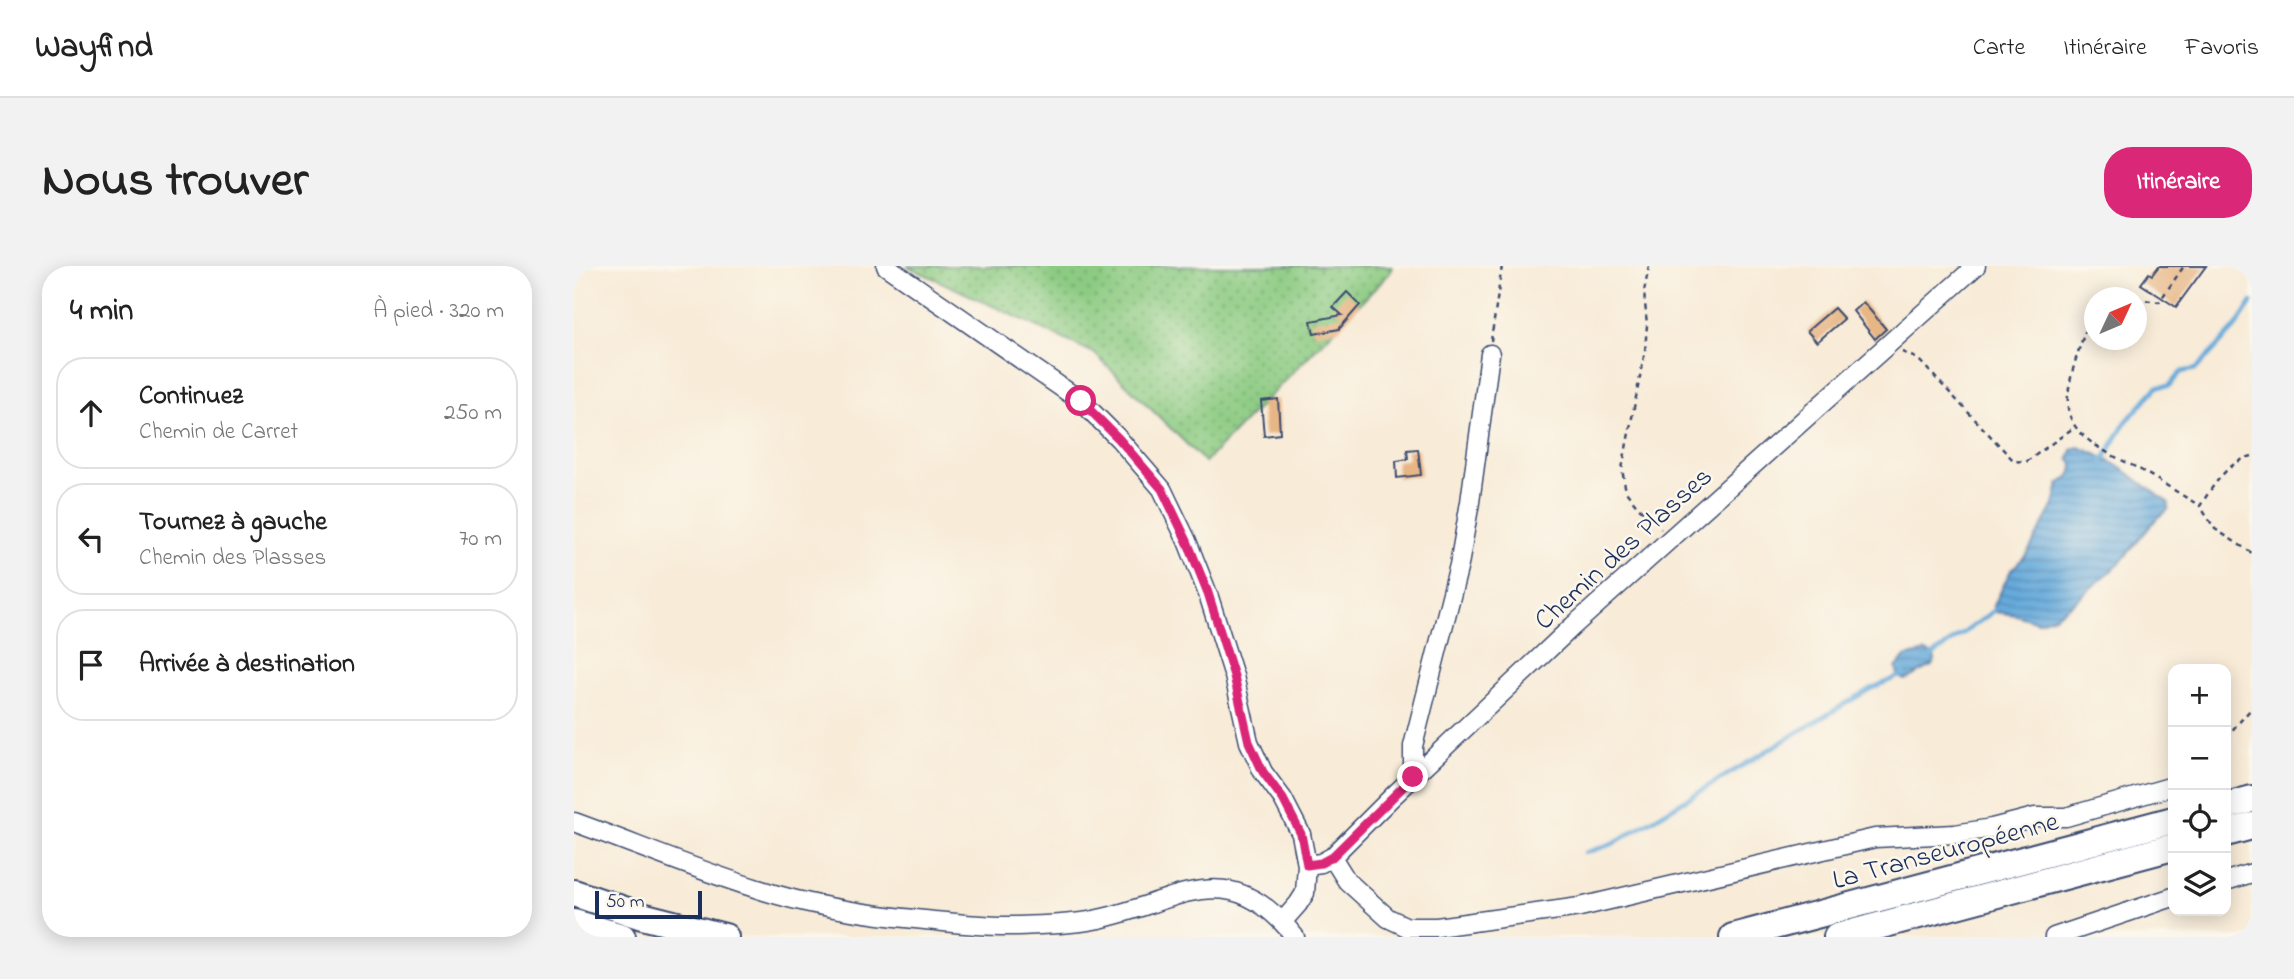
<!DOCTYPE html>
<html lang="fr">
<meta charset="utf-8">
<style>
body{margin:0;font-family:"Indie Flower",sans-serif;background:#f2f2f2;color:#222}
.controls{position:absolute;right:21px;bottom:21px;display:grid;overflow:hidden;border-radius:14px;box-shadow:0 4px 18px #0003}
.controls button{width:63px;height:63px;display:grid;place-items:center;padding:0;border:0;border-bottom:2px solid #e0e0e0;background:#fff;color:#222;font:35px sans-serif}
.compass{position:absolute;left:1510px;top:21px;width:63px;height:63px;border-radius:50%;background:#fff;box-shadow:0 4px 18px #0003;rotate:46deg}
.scale{position:absolute;left:21px;bottom:18px;width:107px;box-sizing:border-box;padding-left:7px;border:4px solid #1b2f5e;border-top:0;font-size:19px;line-height:24px;white-space:nowrap;color:#1b2f5e;-webkit-text-stroke:5px #fbf7ec;paint-order:stroke}
.stop{position:absolute;width:21px;height:21px;margin:-16px;border:5px solid #db2777;border-radius:50%;background:#fff}
.stop.end{background:#db2777;border-color:#fff;box-shadow:0 2px 7px #0008}
.list{margin:0;padding:0;list-style:none}
h2{display:flex;justify-content:space-between;align-items:center;height:91px;margin:0;padding:0 28px;font-size:30px}
h2 small{font-size:23px;font-weight:400;color:#767676}
.list li{display:grid;grid-template-columns:46px 1fr auto;gap:21px;align-items:center;box-sizing:border-box;height:112px;margin:0 14px 14px;padding:0 14px;border:2px solid #e0e0e0;border-radius:28px}
.list b{display:block;font-size:26px;white-space:nowrap}
.list p{margin:0;font-size:23px;white-space:nowrap;color:#767676}
.list em{font-size:23px;font-style:normal;color:#767676}
.icon{flex:none;width:38px;height:38px;fill:none;stroke:currentColor;stroke-width:2;stroke-linecap:round;stroke-linejoin:round}
.map{position:relative;flex:none;width:1678px;height:671px;overflow:hidden;border-radius:28px}
header{display:flex;align-items:center;gap:42px;box-sizing:border-box;height:98px;padding:0 35px;background:#fff;border-bottom:2px solid #e0e0e0}
header strong{font-size:33px}
nav{display:flex;gap:38px;margin-inline-start:auto;font-size:24px}
.intro{display:flex;align-items:center;justify-content:space-between;box-sizing:border-box;height:168px;padding:0 42px}
h1{margin:0;font-size:49px}
.button{padding:18px 32px;border-radius:28px;background:#db2777;color:#fff;font-size:24px;font-weight:700}
main{display:flex;gap:42px;padding:0 42px}
aside{flex:1;background:#fff;border-radius:28px;box-shadow:0 4px 18px #0003}
.map>svg:first-child{display:block}
.grass{fill:url(#grass-dots);stroke:#547d70;stroke-width:2}
.water{fill:url(#water-rules);stroke:#406c9c;stroke-width:2}
.lines{fill:none;stroke-linecap:round;stroke-linejoin:round}
.stream{stroke:#66aadb;stroke-width:4.5}
.building{fill:#e7b685}
.minor-casing{stroke:#3c4b70;stroke-width:21}
.highway-casing{stroke:#3c4b70;stroke-width:30}
.path{stroke:#3c4b70;stroke-width:2.5;stroke-dasharray:5 5;stroke-linecap:butt}
.minor{stroke:#fff;stroke-width:18}
.highway{stroke:#fff;stroke-width:26}
.route{stroke:#db2777;stroke-width:9}
.labels{text-anchor:middle;stroke-width:5;stroke-linejoin:round;paint-order:stroke}
.street-label{font-size:28px;fill:#1b2f5e;stroke:#fbf7ec}
</style>
<header>
<strong>Wayfind</strong>
<nav><a>Carte</a><a>Itinéraire</a><a>Favoris</a></nav>
</header>
<div class="intro"><h1>Nous trouver</h1><a class="button">Itinéraire</a></div>
<main>
<aside>
<h2>4 min<small>À pied · 320 m</small></h2>
<ul class="list">
<li><svg class="icon" aria-label="ahead" viewBox="0 0 24 24"><path d="M12 20V5M6 11l6-6 6 6"/></svg><div><b>Continuez</b><p>Chemin de Carret</p></div><em>250 m</em></li>
<li><svg class="icon" aria-label="left" viewBox="0 0 24 24"><path d="M17 20v-9H6M10 6l-5 5 5 5"/></svg><div><b>Tournez à gauche</b><p>Chemin des Plasses</p></div><em>70 m</em></li>
<li><svg class="icon" aria-label="arrive" viewBox="0 0 24 24"><path d="M6 21V4h12l-3 4 3 4H6"/></svg><div><b>Arrivée à destination</b></div></li>
</ul>
</aside>
<div class="map">
<svg width="1678" height="671" viewBox="0 0 1678 671">
<defs>
<pattern id="grass-dots" width="8" height="8" patternUnits="userSpaceOnUse" patternTransform="scale(1.75)"><rect width="8" height="8" fill="#8ccb82"/><path d="M2 2h.1M6 6h.1" fill="none" stroke="#72a56e" stroke-width="1.8" stroke-linecap="round"/></pattern>
<pattern id="water-rules" width="6" height="5" patternUnits="userSpaceOnUse" patternTransform="scale(1.75)"><rect width="6" height="5" fill="#66aadb"/><path d="M0 2.5h6" fill="none" stroke="#538bb5"/></pattern>
</defs>
<rect width="100%" height="100%" fill="#fbf7ec"/>
<filter id="ink" filterUnits="userSpaceOnUse"><feTurbulence type="fractalNoise" baseFrequency=".0143" numOctaves="2"/><feDisplacementMap in="SourceGraphic" scale="14" xChannelSelector="R" yChannelSelector="G"/><feConvolveMatrix kernelMatrix="1 2 1 2 8 2 1 2 1" color-interpolation-filters="sRGB"/></filter>
<filter id="wash" filterUnits="userSpaceOnUse"><feTurbulence type="fractalNoise" baseFrequency=".00686" numOctaves="4" result="noise"/><feDisplacementMap in="SourceGraphic" scale="28" xChannelSelector="R" yChannelSelector="G"/><feGaussianBlur stdDeviation="1.57" result="paint"/><feColorMatrix in="noise" values="0 0 0 0 0 0 0 0 0 0 0 0 0 0 0 0 0 1.4 0 .05"/><feComposite in="paint" operator="in"/></filter>
<g filter="url(#wash)">
<rect width="100%" height="100%" fill="#f8ebd7"/>
<path class="grass" d="M333,0H818L816,7L631,196L520,87Z"/>
<path class="water" d="M1504,181C1535,190 1569,218 1595,237L1594,244L1583,252L1545,298L1498,338L1480,350L1463,356L1442,349L1420,346V339L1437,304L1453,288L1480,239L1485,218C1495,212 1499,209 1499,198L1495,193L1498,184Z
M1351,386L1360,389L1361,394L1358,400C1347,404 1341,410 1331,414L1325,411L1322,402L1331,391Z"/>
<g class="lines">
<path class="stream" d="M1528,197L1551,157L1583,121L1595,120L1607,106L1622,103L1661,62L1678,36
M1355,392L1424,342
M1011,587L1038,578L1296,423L1330,408"/>
</g>
<g id="blocks">
<path class="building" d="M1585,0H1632L1602,41L1567,18L1575,7L1578,9Z
M773,26L786,39L765,63L740,68L737,55L768,49L759,41Z
M1289,36L1312,63L1301,73L1279,45Z
M1260,42L1270,53L1243,76L1233,65Z
M704,133L706,168L690,170L687,135Z
M844,183L847,209L823,212L822,195L834,193L833,184Z"/>
</g>
</g>
<g filter="url(#ink)">
<use href="#blocks" fill-opacity="0" stroke="#3c4b70" stroke-width="2"/>
<g class="lines">
<defs>
<path id="minor" d="M312,0L507,135L545,173L588,223L613,275L634,328L660,410L675,476L689,506L709,533L727,568L733,599L731,627L724,638L709,655
M839,511V480L885,299L896,236L916,88
M0,556C61,578 122,604 184,623C238,641 295,649 351,654C380,657 411,661 441,660C466,659 495,659 520,654C602,638 653,585 721,671
M758,591L773,615L814,652L833,661H863L1006,641L1301,572L1381,568L1418,562L1461,551H1492L1599,520
M733,599L747,597L758,591L818,531L999,360L1402,0
M1652,615L1678,607
M1480,671L1599,631"/>
<path id="highway" d="M1652,540L1678,533
M1652,567L1678,560
M0,627L68,650L151,671
M0,657L48,671
M1159,671L1599,554
M1263,671L1599,581"/>
</defs>
<use href="#minor" class="minor-casing"/>
<use href="#highway" class="highway-casing"/>
<path class="path" d="M1075,0L1070,26L1073,59L1071,85L1048,203L1052,226L1065,242L1083,257L1087,263
M1562,33L1585,36L1610,0
M1520,44C1510,66 1491,118 1494,142C1498,174 1541,190 1565,203C1586,215 1606,228 1626,240
M917,75L928,0
M1328,86L1344,93L1440,195L1452,196L1502,160
M1678,190C1653,196 1639,220 1626,240L1641,263L1678,287
M1652,471L1678,442"/>
<use href="#minor" class="minor"/>
<use href="#highway" class="highway"/>
</g>
</g>
<g class="lines" filter="url(#ink)">
<path class="route" d="M507,135L545,173L588,223L613,275L634,327L660,410L675,476L689,506L709,533L727,568L733,599L747,597L758,591L839,511"/>
</g>
<g class="labels">
<g class="street-label">
<text transform="translate(1048 281) rotate(-42)" y="10">Chemin des Plasses</text>
<text transform="translate(1371 583) rotate(-15)" y="10">La Transeuropéenne</text>
</g>
</g>
</svg>
<div class="controls">
<button>+</button>
<button>−</button>
<button><svg class="icon" aria-label="locate" viewBox="0 0 24 24"><circle cx="12" cy="12" r="6"/><path d="M12 2v4M12 18v4M2 12h4M18 12h4"/></svg></button>
<button><svg class="icon" aria-label="layers" viewBox="0 0 24 24"><path d="M12 4l9 5-9 5-9-5zM3 14l9 5 9-5"/></svg></button>
</div>
<svg class="compass" viewBox="-18 -18 36 36"><path d="M0-13l5 13h-10z" fill="#e53935"/><path d="M0 13l5-13h-10z" fill="#767676"/></svg>
<div class="scale">50 m</div>
<div class="stop" style="left:507px;top:135px"></div>
<div class="stop end" style="left:839px;top:511px"></div>
</div>
</main>
